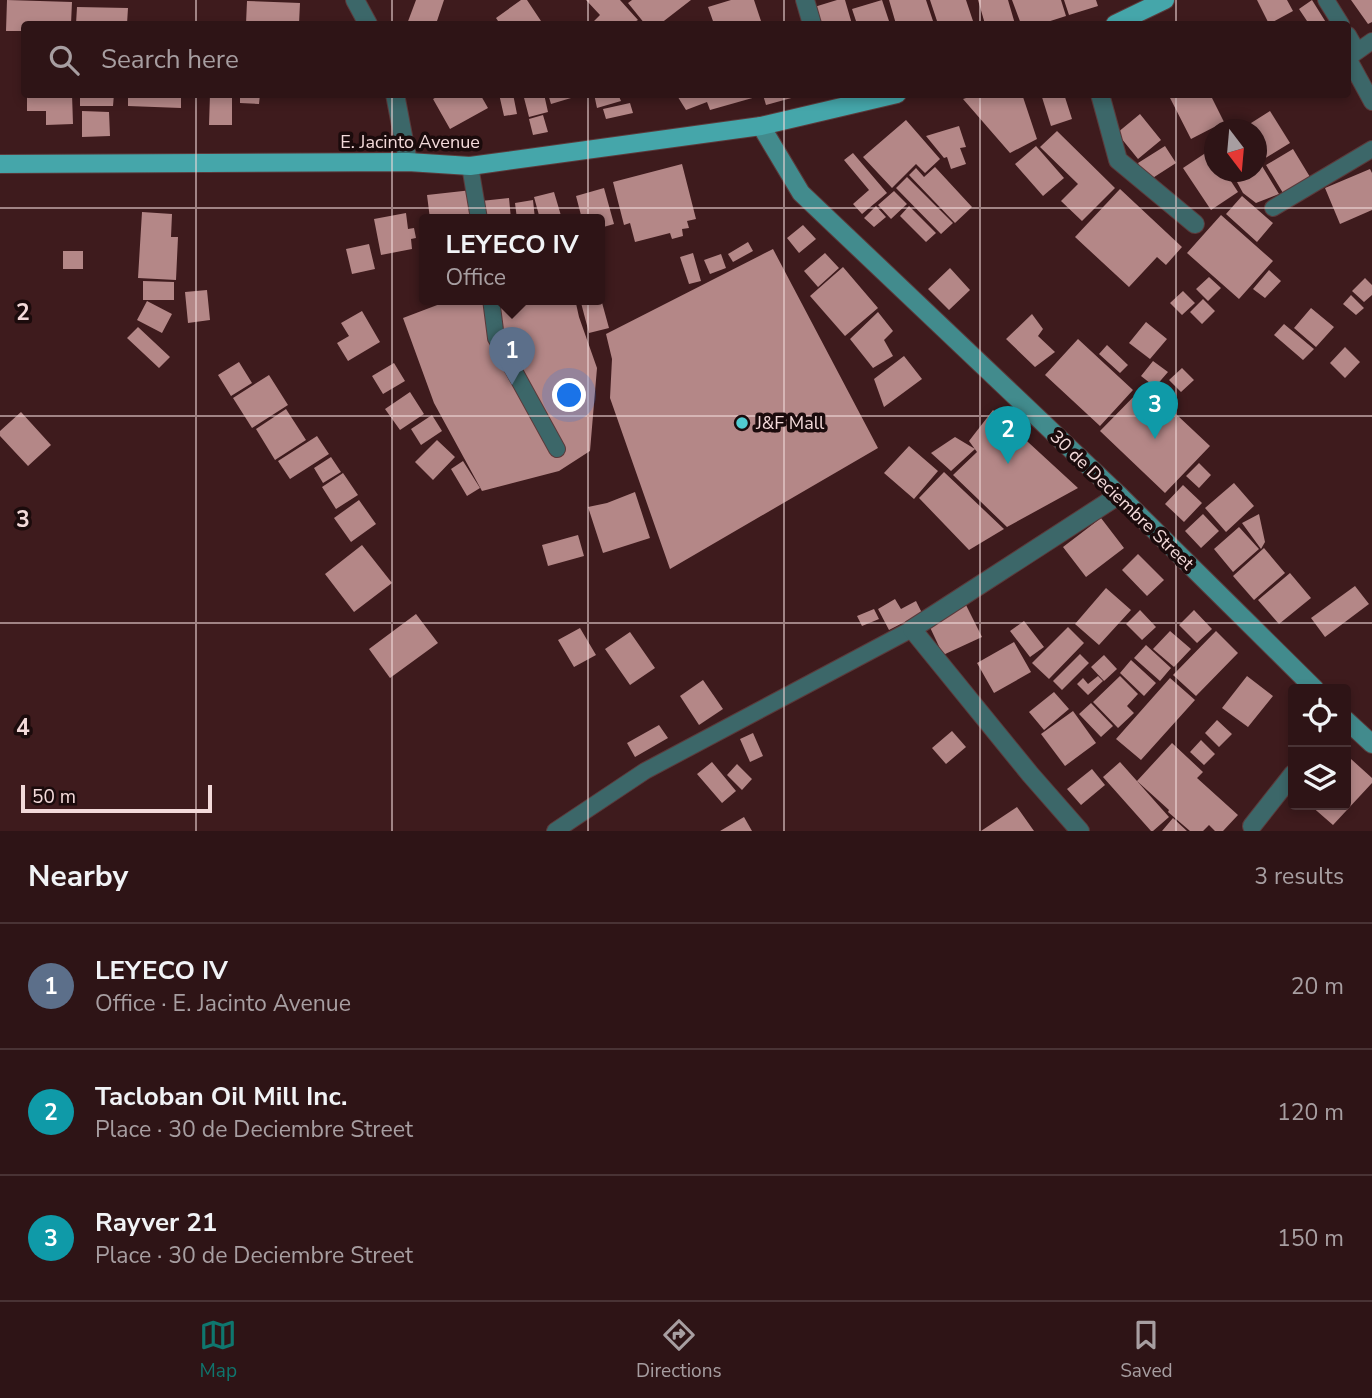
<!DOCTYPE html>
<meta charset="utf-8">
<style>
body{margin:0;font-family:"Nunito Sans",sans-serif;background:#3a2123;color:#f1f3f6}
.controls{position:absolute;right:21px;bottom:21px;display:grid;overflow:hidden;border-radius:7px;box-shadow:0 4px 10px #0003}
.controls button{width:63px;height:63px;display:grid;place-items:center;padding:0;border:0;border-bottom:2px solid #493335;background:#2e1416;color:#f1f3f6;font:35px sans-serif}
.compass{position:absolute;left:1204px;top:119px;width:63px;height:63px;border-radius:50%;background:#2e1416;box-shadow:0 4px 10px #0003;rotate:164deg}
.scale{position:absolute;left:21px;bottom:18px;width:191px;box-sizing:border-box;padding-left:7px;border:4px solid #f3dada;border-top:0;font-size:19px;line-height:24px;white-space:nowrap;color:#f3dada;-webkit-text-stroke:5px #1b0b0c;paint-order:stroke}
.you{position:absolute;left:570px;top:396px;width:24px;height:24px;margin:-18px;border:5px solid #fff;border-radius:50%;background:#1a73e8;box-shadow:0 0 0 10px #1a73e833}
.badge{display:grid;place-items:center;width:46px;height:46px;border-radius:50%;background:#0f766e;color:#fff;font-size:23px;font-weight:700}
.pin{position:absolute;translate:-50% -58px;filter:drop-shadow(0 2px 4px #0008)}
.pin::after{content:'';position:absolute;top:37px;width:24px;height:21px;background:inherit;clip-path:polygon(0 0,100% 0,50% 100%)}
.popup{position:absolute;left:419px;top:214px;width:186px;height:91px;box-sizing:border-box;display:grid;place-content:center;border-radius:7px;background:#2e1416;filter:drop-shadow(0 2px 5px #0005);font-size:23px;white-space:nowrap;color:#a79ea1}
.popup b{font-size:26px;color:#f1f3f6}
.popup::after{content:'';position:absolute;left:50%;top:100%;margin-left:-14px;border:14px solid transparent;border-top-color:#2e1416}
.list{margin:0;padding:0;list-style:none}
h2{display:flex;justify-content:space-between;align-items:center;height:91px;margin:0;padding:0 28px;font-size:30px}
h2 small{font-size:23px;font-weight:400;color:#a79ea1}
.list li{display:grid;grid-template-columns:46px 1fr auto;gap:21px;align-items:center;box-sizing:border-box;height:126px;padding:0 28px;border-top:2px solid #493335}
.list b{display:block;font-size:26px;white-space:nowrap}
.list p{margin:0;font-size:23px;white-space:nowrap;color:#a79ea1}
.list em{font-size:23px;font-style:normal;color:#a79ea1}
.icon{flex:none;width:38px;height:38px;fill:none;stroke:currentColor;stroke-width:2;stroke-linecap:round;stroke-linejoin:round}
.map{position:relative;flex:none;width:1372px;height:831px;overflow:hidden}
.search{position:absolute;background:#2e1416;box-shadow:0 4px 10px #0003;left:21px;right:21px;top:21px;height:77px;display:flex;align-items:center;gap:18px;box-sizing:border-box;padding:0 24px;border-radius:7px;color:#a79ea1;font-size:26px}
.sheet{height:469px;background:#2e1416}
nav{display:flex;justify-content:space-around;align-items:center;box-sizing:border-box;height:98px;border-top:2px solid #493335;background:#2e1416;font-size:19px;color:#a79ea1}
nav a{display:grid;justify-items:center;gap:4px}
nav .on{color:#0f766e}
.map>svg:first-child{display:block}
.building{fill:#b48787}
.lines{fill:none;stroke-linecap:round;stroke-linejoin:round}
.lane-casing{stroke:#5b3a3b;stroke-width:18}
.street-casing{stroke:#5b3a3b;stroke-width:20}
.secondary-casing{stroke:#5b3a3b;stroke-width:20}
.primary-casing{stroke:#5b3a3b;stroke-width:20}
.lane{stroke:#3c6769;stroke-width:16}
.street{stroke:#3c6769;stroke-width:18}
.secondary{stroke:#428b8d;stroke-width:18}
.primary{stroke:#45a6aa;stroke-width:18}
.grid{fill:none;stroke:#f3dada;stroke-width:2;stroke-opacity:0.55}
.poi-dot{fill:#51ccd1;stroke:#1b0b0c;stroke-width:2.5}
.labels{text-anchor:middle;stroke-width:7;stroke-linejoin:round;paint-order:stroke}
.street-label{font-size:18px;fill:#f3dada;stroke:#1b0b0c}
.poi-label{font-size:18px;fill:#f3dada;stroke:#1b0b0c;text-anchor:start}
.grid-label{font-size:23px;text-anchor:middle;font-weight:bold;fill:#f3dada;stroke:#1b0b0c;stroke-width:7;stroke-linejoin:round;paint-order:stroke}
</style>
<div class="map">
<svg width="1372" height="831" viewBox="0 0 1372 831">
<rect width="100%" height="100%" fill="#3e1b1d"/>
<path class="building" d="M7,0L72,2L71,24H24V31H6Z
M416,0H444L436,24H407Z
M521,0H527L543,24H500L496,18Z
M586,0H620L638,20L631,24H591L600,15Z
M632,0H691L660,24H645L628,3Z
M731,0H754L762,24H714L708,7Z
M837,0H845L852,24H816L811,8Z
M882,0L890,24H857L852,9Z
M889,0H926L934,24H896Z
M930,0H966L974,24H938Z
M978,0H1008L1015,24H985Z
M1012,0H1061L1066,16L1041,24H1021Z
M1064,0H1096L1098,6L1069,15Z
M1257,0H1287L1293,11L1269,24Z
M1312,0L1327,24H1309L1299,9Z
M1351,0H1372V22L1368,24Z
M247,1L300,3L299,24H246Z
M77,7L128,8L127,24H76Z
M27,94H72L73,124L46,125V111H27Z
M80,94H114L113,106H80Z
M128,94H181V108L128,106Z
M210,94H232V125H209Z
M240,94H260L259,104L240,103Z
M442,94H480L488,108L450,129L433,99Z
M499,94H513L517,114L504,116Z
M523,94H544L548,112L529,117Z
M548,94H580L581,95L551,104Z
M594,94H618L621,101L597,108Z
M676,94H794L795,97L766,105L763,95L710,110L707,102L686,110Z
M978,94H1022L1037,139L1010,153L963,99Z
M1041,94H1064L1072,119L1051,126Z
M1168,94H1210L1224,122L1191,139Z
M630,103L633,113L606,119L603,109Z
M82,111L109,112L110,136L82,137Z
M1270,111L1290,143L1259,162L1256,158V130H1240Z
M1140,114L1161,140L1138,159L1117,133Z
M543,115L548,132L533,135L529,119Z
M906,120L940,159L925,173L916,164L892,188L863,157Z
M959,126L966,147L960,148L966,164L951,169L947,157L944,158L926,136Z
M1057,131L1115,188L1082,221L1061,201L1078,184L1040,147Z
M1036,146L1064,178L1043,196L1015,164Z
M1165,146L1176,163L1148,181L1138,163Z
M1293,149L1310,177L1283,193L1266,165Z
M1210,150L1214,156V172H1225L1238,192L1211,210L1183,168Z
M853,153L887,193L862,214L853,204L869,190L844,160Z
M682,164L696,219L687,221L689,228L682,229L683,236L672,239L670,233L635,242L630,223L624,225L613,182Z
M1262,166L1279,194L1256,203L1243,193L1237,182L1253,172H1256V169Z
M935,167L972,207L955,223L909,175L916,168L924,177Z
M1370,169L1372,173V210L1340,224L1325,188Z
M907,177L953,223L941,234L896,188Z
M604,188L614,224L600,228V219H582L576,196Z
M1120,189L1182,247L1166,265L1157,257L1129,287L1075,237Z
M472,190L476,219H430L427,195Z
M894,191L907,204L891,219L878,205Z
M554,192L562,219H540L534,197Z
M1242,196L1273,223L1257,242L1226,214Z
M509,198L511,219H483L481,201Z
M533,200L535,219H517L515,203Z
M876,206L886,217L874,227L864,218Z
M909,206L936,233L926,242L900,216Z
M142,212L172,214L171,237H178L176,280L138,278Z
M406,213L408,229L414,228L416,238L411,239L412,249L381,255L374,219Z
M1221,215L1273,261L1239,299L1187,253Z
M803,225L816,239L799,253L787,238Z
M748,242L753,251L733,262L728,254Z
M369,244L375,269L352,274L346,249Z
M773,249L878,448L670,569L610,398L612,359L606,334Z
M63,251H83V269H63Z
M693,253L701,281L689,284L680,257Z
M825,253L839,268L818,287L804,271Z
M721,254L726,268L710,274L704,260Z
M843,267L878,308L845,336L810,296Z
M950,268L970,290L949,310L928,289Z
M1269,270L1281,281L1265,298L1253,289Z
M1209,277L1221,288L1208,301L1196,289Z
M1365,278L1372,285V295L1364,302L1352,291Z
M143,281L174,282V300H143Z
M207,290L210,320L188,323L185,292Z
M1183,291L1195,303L1182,315L1170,303Z
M1351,295L1364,308L1356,315L1343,304Z
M453,299H575L579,317L597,368L590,451L559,471L482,491L434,403L403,318Z
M580,299H601L609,328L589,333Z
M1203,299L1215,311L1202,324L1190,312Z
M147,301L172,314L162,333L137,320Z
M1311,308L1334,327L1316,347L1294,328Z
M362,311L380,342L348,361L337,343L349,336L341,323Z
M878,312L893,331L884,340L893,356L873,368L850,339Z
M1032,314L1043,329L1038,336L1055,352L1035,367L1006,339Z
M1146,322L1167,339L1150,359L1129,343Z
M1284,324L1314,349L1303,360L1274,335Z
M138,327L170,357L159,368L127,338Z
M1078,339L1133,390L1100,426L1045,375Z
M1107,345L1128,365L1120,373L1099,354Z
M1345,347L1360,362L1345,378L1330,363Z
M904,356L922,379L884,407L874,379Z
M1153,361L1168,372L1155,387L1141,376Z
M239,362L252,383L231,396L218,375Z
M394,363L405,381L383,394L372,376Z
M1182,368L1194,380L1181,392L1169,380Z
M269,375L288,405L252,428L233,398Z
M1145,385L1210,446L1165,493L1100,431Z
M410,392L424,414L400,430L385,409Z
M286,409L306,440L275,460L256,429Z
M993,410L1078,488L1007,527L953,475L977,452L969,441Z
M21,412L51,445L28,466L0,436V431Z
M432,415L442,431L421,445L411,429Z
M317,436L329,454L290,479L278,461Z
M955,437L975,449L951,471L931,453Z
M437,440L455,457L433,480L415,462Z
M909,446L938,471L914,499L884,473Z
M331,457L341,472L323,483L314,468Z
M463,461L480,488L467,496L451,469Z
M1199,463L1211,475L1199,488L1186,476Z
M944,472L1004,529L969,550L919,498Z
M343,473L358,495L336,509L322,487Z
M1234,483L1254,506L1226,532L1205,508Z
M1183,485L1202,503L1184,522L1165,504Z
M635,492L650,538L603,553L588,507L607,503Z
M359,500L376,524L351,542L334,518Z
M1203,514L1219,531L1201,548L1185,531Z
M1259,514L1265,542L1261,549L1242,523Z
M1101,518L1124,548L1086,577L1063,547Z
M1239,527L1259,549L1233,572L1214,549Z
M578,535L584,556L548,566L542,545Z
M362,545L392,583L354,612L325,574Z
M1264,548L1285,573L1254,600L1233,576Z
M1138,554L1164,580L1147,596L1122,570Z
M1290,573L1311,598L1279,624L1258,600Z
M1355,586L1369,604L1325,637L1311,618Z
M1106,588L1131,610L1099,645L1075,624Z
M895,599L901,609L916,601L922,613L889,630L878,609Z
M966,605L982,637L943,655L928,623Z
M874,609L879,619L862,626L857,616Z
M1140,610L1156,627L1142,640L1126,624Z
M1194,610L1212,629L1197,643L1179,625Z
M416,614L438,643L390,678L369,649Z
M1024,621L1044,647L1030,657L1010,631Z
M1068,627L1084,643L1049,679L1032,663Z
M580,628L596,655L574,667L558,640Z
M1170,631L1191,649L1174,667L1153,649Z
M1216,631L1238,653L1196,696L1173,675Z
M630,632L655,668L630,685L605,649Z
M1014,642L1031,672L994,693L977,663Z
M1146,645L1171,668L1160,681L1134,658Z
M1080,654L1089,663L1062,690L1053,681Z
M1104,655L1117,669L1104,681L1091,667Z
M1131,660L1156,683L1144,696L1120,673Z
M1098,676L1103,681L1088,695L1077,684L1083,678L1088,684Z
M1120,676L1138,694L1127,706L1134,713L1118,728L1093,702Z
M1247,676L1273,696L1248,727L1222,708Z
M1170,678L1195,700L1141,760L1116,739Z
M703,680L723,709L699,725L680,696Z
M1054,692L1069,709L1044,730L1029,712Z
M1091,703L1113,726L1101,737L1079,714Z
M1073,711L1096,743L1065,766L1041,734Z
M1217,720L1232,734L1219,747L1205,733Z
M659,725L668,738L635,757L627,743Z
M952,731L966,747L946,764L932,748Z
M753,733L763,756L750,762L740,739Z
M1201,740L1215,754L1204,765L1190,752Z
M1172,743L1203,772L1197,778L1238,815L1223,831H1215L1209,825L1203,831H1190L1168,812L1169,810L1137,781Z
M1351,759L1372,778V783L1333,825L1310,805H1346V764Z
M712,762L736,791L722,803L697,774Z
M1120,762L1169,817L1153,831H1151L1103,777Z
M737,764L752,779L742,790L727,775Z
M1092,769L1105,785L1081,805L1067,789Z
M1017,807L1034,831H981Z
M744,817L752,831H720Z
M1173,818L1187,831H1162Z"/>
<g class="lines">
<defs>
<path id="lane" d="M1326,0L1341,24
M1348,35L1357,51
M1372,41L1348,58L1372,102
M470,166L479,219
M1273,208L1372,149
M491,299L496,338L557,449
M555,831L645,771L912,629"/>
<path id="street" d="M355,0L368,24
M805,0L812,24
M395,94L408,162
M1100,94L1118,160L1195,224
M1252,826L1293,774
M1080,831L1030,774L912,629L1119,495"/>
<path id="secondary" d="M761,126L801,193L1119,495L1315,689
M1346,720L1372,744"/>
<path id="primary" d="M1115,24L1165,0
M0,164L408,162L470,166L761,126L897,94"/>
</defs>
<use href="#lane" class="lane-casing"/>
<use href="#street" class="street-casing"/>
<use href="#secondary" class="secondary-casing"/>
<use href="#primary" class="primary-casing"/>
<use href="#lane" class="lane"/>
<use href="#street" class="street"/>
<use href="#secondary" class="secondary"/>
<use href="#primary" class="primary"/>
</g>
<path class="grid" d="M196,0V24M392,0V24M588,0V24M784,0V24M980,0V24M1176,0V24M196,94V831M392,94V831M588,94V831M784,94V831M980,94V831M1176,94V831M0,208H1372M0,416H1372M0,623H1372"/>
<circle class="poi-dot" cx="742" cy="423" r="7"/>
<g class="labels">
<g class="street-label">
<text x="410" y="148">E. Jacinto Avenue</text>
<text transform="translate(1122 500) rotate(44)" y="6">30 de Deciembre Street</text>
</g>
<g class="poi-label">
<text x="756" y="429">J&amp;F Mall</text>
</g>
</g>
<g class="grid-label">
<text x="23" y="320">2</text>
<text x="23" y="527">3</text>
<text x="23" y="735">4</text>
</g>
</svg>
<div class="controls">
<button><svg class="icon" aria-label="locate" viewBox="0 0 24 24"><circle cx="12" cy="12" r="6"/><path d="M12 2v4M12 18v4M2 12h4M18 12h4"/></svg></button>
<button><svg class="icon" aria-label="layers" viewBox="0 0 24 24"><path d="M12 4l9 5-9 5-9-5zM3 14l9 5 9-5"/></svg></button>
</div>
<svg class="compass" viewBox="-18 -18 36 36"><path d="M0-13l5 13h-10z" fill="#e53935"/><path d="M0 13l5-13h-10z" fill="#a79ea1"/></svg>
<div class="scale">50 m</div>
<div class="you"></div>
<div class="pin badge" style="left:512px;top:385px;background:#5c6f8a">1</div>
<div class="popup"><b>LEYECO IV</b>Office</div>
<div class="pin badge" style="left:1008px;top:464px;background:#0f9aa8">2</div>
<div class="pin badge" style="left:1155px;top:439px;background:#0f9aa8">3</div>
<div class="search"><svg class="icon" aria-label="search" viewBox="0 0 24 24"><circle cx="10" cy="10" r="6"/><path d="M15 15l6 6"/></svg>Search here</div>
</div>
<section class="sheet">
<h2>Nearby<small>3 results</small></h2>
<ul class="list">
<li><span class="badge" style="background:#5c6f8a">1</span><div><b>LEYECO IV</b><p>Office · E. Jacinto Avenue</p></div><em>20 m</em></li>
<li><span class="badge" style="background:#0f9aa8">2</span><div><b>Tacloban Oil Mill Inc.</b><p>Place · 30 de Deciembre Street</p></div><em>120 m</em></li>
<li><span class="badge" style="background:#0f9aa8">3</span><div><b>Rayver 21</b><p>Place · 30 de Deciembre Street</p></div><em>150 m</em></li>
</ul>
</section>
<nav>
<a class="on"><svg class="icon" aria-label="map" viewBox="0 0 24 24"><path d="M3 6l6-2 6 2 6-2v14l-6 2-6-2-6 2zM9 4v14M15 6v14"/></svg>Map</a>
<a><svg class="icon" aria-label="directions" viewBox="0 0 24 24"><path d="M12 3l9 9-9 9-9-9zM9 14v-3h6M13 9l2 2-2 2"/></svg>Directions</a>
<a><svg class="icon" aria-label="saved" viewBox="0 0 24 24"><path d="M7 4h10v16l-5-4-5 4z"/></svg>Saved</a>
</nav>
